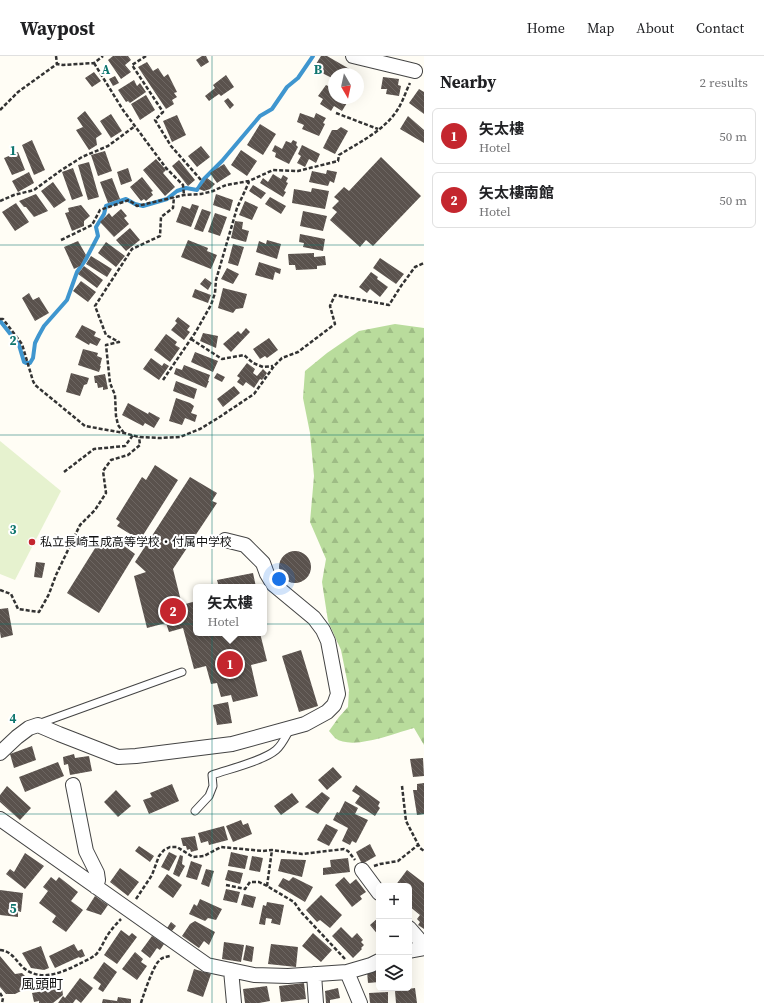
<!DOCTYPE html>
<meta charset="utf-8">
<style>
body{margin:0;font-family:"Source Serif 4","Noto Sans JP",serif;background:#f6f6f6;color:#202124}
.controls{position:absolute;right:12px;bottom:12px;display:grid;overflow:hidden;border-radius:6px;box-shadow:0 4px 16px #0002}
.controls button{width:36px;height:36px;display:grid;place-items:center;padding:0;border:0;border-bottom:1px solid #e0e0e0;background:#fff;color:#202124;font:20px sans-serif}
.compass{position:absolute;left:328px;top:12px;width:36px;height:36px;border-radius:50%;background:#fff;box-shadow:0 4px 16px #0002;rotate:171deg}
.you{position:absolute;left:279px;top:523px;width:14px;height:14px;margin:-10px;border:3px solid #fff;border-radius:50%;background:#1a73e8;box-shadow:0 0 0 6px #1a73e833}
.badge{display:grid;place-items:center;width:26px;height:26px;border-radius:50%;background:#c4262e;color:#fff;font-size:13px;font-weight:700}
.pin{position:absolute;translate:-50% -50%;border:2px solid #fff;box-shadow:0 1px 4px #0006}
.popup{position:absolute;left:193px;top:528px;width:74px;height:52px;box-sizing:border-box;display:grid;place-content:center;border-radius:6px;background:#fff;filter:drop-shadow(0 1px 3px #0005);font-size:13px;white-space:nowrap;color:#757577}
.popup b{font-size:15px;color:#202124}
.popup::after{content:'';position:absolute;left:50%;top:100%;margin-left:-8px;border:8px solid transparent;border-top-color:#fff}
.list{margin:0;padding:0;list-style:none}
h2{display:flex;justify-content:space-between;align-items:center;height:52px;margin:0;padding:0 16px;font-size:17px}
h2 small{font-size:13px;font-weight:400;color:#757577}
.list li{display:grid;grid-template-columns:26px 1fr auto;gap:12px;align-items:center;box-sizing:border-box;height:56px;margin:0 8px 8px;padding:0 8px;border:1px solid #e0e0e0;border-radius:6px}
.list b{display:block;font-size:15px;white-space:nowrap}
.list p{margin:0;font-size:13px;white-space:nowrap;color:#757577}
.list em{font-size:13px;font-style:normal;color:#757577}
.icon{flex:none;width:22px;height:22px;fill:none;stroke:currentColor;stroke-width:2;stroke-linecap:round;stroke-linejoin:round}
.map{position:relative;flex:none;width:424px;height:947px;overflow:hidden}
header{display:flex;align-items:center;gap:24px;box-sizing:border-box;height:56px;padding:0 20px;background:#fff;border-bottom:1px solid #e0e0e0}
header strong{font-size:19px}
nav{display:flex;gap:22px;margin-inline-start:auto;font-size:14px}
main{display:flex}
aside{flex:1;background:#fff}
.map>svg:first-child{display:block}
.forest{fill:url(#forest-firs)}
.pitch{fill:#e6f2cf}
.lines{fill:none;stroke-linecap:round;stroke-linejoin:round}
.stream{stroke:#3f96cf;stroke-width:4}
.building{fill:url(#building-back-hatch)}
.lane-casing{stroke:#444;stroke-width:9}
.street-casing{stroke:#444;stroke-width:16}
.path{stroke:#333;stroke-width:2.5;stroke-dasharray:4 2;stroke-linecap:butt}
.lane{stroke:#fff;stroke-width:7}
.street{stroke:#fff;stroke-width:14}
.grid{fill:none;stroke:#0f766e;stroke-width:1;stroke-opacity:0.55}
.poi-dot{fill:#c4262e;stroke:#fff;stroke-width:1.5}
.labels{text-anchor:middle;stroke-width:4;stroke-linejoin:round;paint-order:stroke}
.poi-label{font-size:12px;fill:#111;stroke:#fff;text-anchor:start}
.quarter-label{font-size:14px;fill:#111;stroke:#fff}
.grid-label{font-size:13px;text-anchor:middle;font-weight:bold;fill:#0f766e;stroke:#fff;stroke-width:4;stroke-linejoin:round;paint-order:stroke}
</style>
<header>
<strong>Waypost</strong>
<nav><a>Home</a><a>Map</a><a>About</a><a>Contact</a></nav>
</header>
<main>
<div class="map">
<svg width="424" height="947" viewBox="0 0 424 947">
<defs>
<pattern id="forest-firs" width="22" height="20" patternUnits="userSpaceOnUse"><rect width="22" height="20" fill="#b9dc9c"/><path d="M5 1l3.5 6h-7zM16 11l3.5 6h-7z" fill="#9ebc85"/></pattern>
<pattern id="building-back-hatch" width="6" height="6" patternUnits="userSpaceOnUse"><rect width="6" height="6" fill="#5a524d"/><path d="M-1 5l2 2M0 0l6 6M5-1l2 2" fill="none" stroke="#6d6662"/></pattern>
</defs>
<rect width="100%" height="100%" fill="#fffdf5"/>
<path class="forest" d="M395,268L424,272V689L414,672C395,677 352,695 335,682C333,680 331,677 329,675L339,661L348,651L349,634L341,594L328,565L322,526L326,503L310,466L314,420L310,377L303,342L305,315L327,297L359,275Z"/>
<path class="pitch" d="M0,385L61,435L15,524L0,518Z"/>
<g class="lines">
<path class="stream" d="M0,266H1L19,289L24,306L26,307H30L33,302L35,287L39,279L44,270L67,244L77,216L86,203L98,180L96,171L104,158L106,150L126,143L135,148L143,150L167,143L177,135L186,132L197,134L204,123L222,105L260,60L272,53L287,31L298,22L313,0"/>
</g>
<path class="building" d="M113,0H128L131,4L125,9L131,16L121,23L108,4Z
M202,0H206L209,6L201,11L196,4Z
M321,0H327L353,15L351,18H334V23L320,16L323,12L316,8Z
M147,6L153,15L158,12L164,21L168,18L177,36L174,37L177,41L172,44L174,48L166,53L138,11Z
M94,16L101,25L92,31L85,22Z
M226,19L234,31L221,40L219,38L209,45L205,40L215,32L213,29Z
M115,20L119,27L113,30L109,23Z
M383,21L399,23L398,29L401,30L399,40L386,38L387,33H381Z
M134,24L137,30L140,27L146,36L130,47L128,45L126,46L118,34Z
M330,26L334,28V42H350L342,55L334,50L331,55L320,48L323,43L318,40L326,29L328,30Z
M419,33L424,36V58L409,47Z
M146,39L155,54L140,64L131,48Z
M228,42L234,49L230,53L224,45Z
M85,55L102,78L96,82L97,89L89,94L76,74L83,71L77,62Z
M300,57L314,62L316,57L326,62L323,67L325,68L319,80L302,73L304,69L297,66Z
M111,58L122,75L111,82L100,65Z
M177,59L186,79L172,86L163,65Z
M408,60L424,74V87L400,73Z
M260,68L276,78L263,99L247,89Z
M341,71L348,75L335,98L323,92L332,74H337Z
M32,84L45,114L34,119L22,89Z
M293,84L297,86L296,89L298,91L289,108L275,101L276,97L272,95L275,89L282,93L286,85L291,87Z
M302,89L320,98L316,107L309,103L305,111L297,107L301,100L298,98Z
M201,90L210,101L197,111L188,100Z
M241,94L257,105L247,120L231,109Z
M105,95L112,115L98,120L91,99Z
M18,96L25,114L12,119L4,102Z
M381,101L421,140L373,190L366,184L360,191L330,164L337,156L332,152L339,145L334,141L344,131L349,135Z
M156,103L166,114L163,117L175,131L165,140L143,114Z
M179,104L195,124L188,130L172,110Z
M89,106L99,141L88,144L78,109Z
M224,108L231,118L217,127L210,117Z
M73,112L83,140L72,144L62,116Z
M128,112L132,125L121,129L117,116Z
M327,114L337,116L334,127L330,125L328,130L309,126L312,115L326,118Z
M29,116L34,127L18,136L12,125Z
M273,118L281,123L283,119L288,122L286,126L288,127L284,135L286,136L283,141L260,127L263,122L268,126Z
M142,121L153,135L151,136L153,139L146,145L144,143L141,145L130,131Z
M112,122L120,143L108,147L100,126Z
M207,122L215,128L210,133L204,135L199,133Z
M53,126L66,144L54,152L41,135Z
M253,129L266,137L261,143L249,135Z
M312,132L329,135L325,153L292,147L294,133L311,136Z
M36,138L48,155L34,161L26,151H24L19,145Z
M216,138L233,144L230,155L213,149Z
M270,141L286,150L281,158L265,148Z
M245,145L258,151L252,164L239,159Z
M16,147L29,166L15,175L2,156Z
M192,148L199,150L191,171L176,166L182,150L190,153Z
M81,149L90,160L84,165V170L72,175L65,157L69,156L68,152Z
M121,153L127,160L124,162L129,168L114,181L100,166L109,157L112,161Z
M202,153L211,156L203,176L194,173Z
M303,155L327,160L323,175L300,170Z
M215,157L227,161L220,180L208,176Z
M235,165L243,166L242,173L249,175L246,186L231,182Z
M130,172L140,184L126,195L116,184Z
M300,178L325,183L323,195L303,191L304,187L299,186Z
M188,184L208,192L207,195L217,199L211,213L181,201Z
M267,184L281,188L277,203L256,196L259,185L266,188Z
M78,185L86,199L80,210L74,213L64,191Z
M106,186L125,200L116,211L98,197Z
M233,188L244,191L238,210L228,207Z
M314,197V201L325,200L326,209L317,210V213L296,214L295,209H289L288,198Z
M91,200L112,213L107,221L86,208Z
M380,202L404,218L396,228L373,212Z
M259,206L281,213L280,218L275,216L273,224L255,219Z
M84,210L103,224L97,232L78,218Z
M227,212L239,218L233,228L221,223Z
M371,216L378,221L377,223L388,231L380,241L370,233L367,237L359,231Z
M205,222L212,227L208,234L200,228Z
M81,225L96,236L88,246L73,235Z
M223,232L247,238L243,252L236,253L233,257L218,252Z
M195,233L211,239L208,247L192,241Z
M29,237L33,244L39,241L49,257L35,265L22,242Z
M178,261L190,270L187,274L190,276L184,284L171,274L177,267L175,265Z
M82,269L96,276L94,280L101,283L97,290L90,287L89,289L75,281Z
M246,272L250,276L231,296L223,288L238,275L241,278Z
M203,277L218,280L216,292L200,285Z
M166,278L177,286L175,289L180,292L170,306L154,294Z
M269,282L278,294L267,302L265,300L260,303L253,293Z
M83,293L98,297L97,300L102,302L100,310H101L99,316L78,309Z
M195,296L218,305L213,316L191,306Z
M151,302L162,310L164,307L169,310L159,324L143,313Z
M247,307L255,313L253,317L257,320L263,313L267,317L262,324L260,323L254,332L246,326L243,330L237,326L240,322L237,320Z
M184,309L210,319L208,325H209L206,332L174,318L176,312L182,314Z
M71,317L89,322L87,328L84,329L80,340L66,336Z
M217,317L225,321L222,326L214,322Z
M105,318L108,333L103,334V331L98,332L97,327H95L94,320Z
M176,325L197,333L194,343L173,335Z
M234,330L240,337L223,351L217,343Z
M176,342L190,347L194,350L191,357L197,359L195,366L185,362L182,369L169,365Z
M128,347L148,358L149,356L160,362L154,372L145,367L143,370L122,359Z
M155,409L178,424L140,484L117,470L120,466L116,463L142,421L146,424Z
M190,421L217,437L212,445L217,447L173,513L182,549L196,545V577H260L267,605L251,609L258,640L233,646L231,639L221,641L217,627L211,628L206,610L194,613L183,572L169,576L166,567L147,572L134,520L146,516L135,506Z
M102,481L120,492L123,489L135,498L99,557L67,537Z
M279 511a16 16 0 1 1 32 0a16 16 0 1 1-32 0Z
M36,506L45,507L42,522L34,521Z
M253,517L256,531H219L217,524Z
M8,552L13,579L1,582L0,576V553Z
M301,594L318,650L299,656L282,600Z
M228,646L232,667L217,669L213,649Z
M32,690L36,704L14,712L10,698Z
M74,698L75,702L89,700L92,715L70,719L68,708L64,709L63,701Z
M423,702L424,720L413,721L410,703Z
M58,706L64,720L25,736L19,721Z
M333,711L342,721L327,734L318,724Z
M424,727V758L417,759L413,734H417V728Z
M172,728L179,745L149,758L143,744L152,741L150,737Z
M356,729L380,746L378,750L380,752L375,760L355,747L360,740L352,735Z
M7,730L31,752L20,764L0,746V739Z
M116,734L131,750L118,761L104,746Z
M322,736L330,742L318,758L305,751Z
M292,737L299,746L281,759L274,750Z
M345,745L358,752L355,758L368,764L356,787L352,785L350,789L342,785L348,772L333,764L337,756L339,757Z
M241,764L243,769L248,767L252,778L233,786L226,770Z
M326,768L338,774L329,790L317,784Z
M224,770L228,784L209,789L208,785L201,787L198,777Z
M195,780L198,794L191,796L190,793L187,794L186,790H183L181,782Z
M370,788L376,800L362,808L356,796Z
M139,790L154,800L150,806L135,795Z
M169,796L177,800L169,815L161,811Z
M231,796L248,800L245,813L228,810Z
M25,797L44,810L25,833L6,818L10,813L14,816Z
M180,799L183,800L182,808L185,810L179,821L173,818Z
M252,800L263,802L260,816L249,814Z
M348,802L350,816L323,819V812L331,811L330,804Z
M281,803L306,804L302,821L278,815Z
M191,805L202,809L197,824L186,821Z
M120,812L139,826L128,840L110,826Z
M206,813L214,815L209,831L201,828Z
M228,814L243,817L240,828L225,824Z
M407,814L424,827V873L418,869L420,866L417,863L420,859L409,850V830H395Z
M167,818L182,829L173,842L158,831Z
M51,821L56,825L59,821L78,836L71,845L83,854L66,876L52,866L56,860L39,847L48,835L43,831Z
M293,821L313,831L305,846L278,830L283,822L289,825Z
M344,821L350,828L356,823L366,836L360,840L362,843L352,851L335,829Z
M226,833L240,836L237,847L223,844Z
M0,834L23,837L21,856L18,855V861L0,859Z
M244,838L256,841L253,852L241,849Z
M321,839L342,859L330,872L320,864L317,866L306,854Z
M95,840L108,849L101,859L86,854Z
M200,843L222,853L216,864L208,862L205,865L189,858L194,848L197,850Z
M267,846L284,849L280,869L271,867L272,863L266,862L265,869L259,868L263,849L266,850Z
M379,861V880L370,869Z
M195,865L215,876L209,889L204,885L199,892L182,880L190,868Z
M171,866L176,870L171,876L167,872Z
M341,871L352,882L357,877L363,884L361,886L364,889L361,892L362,893L353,902L332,880Z
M121,874L129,880L132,877L137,881L117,908L104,899Z
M313,877L332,894L321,906L302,890Z
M152,880L164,888L160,894L157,892L150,902L141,895Z
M224,886L244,889L241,906L222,903Z
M74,888L78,895L82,893L85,900L80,902L79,901L55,912L49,900Z
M271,888L298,891L296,911L268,908Z
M246,889L254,891L252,906L243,904Z
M41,890L49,912L44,914L31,912L22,897Z
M135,896L143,903L141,906L147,910L137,924L122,913Z
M0,900L15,918L22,917L31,926L21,935L15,938H6L0,931Z
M104,906L117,916L103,936L98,933L101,928L93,922Z
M194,913L211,918L203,941L187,935Z
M379,913V926L368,927L367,915Z
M80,922L93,932L81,947L76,943L73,947H58L63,940L65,942Z
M304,927L306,943L281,946L279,930Z
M267,930L270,945L259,947H245L243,933Z
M62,932L63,939L53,947H39V945L34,946L32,937Z
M338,932L340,942L330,944V947H326L325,935Z
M415,932L417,947H396L395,935Z
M388,936V947H370L369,937Z
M118,941L131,943V947H102L103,943L117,945Z"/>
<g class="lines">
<defs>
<path id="lane" d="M38,668L182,616
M195,755L209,740L213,730L212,719C229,713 263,705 276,694C282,689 286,680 290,673"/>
<path id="street" d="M353,0L415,15
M0,697L17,681L29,672L38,669L59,678L118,701L136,700L232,688L305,668L327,656L334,649L338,638L328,585L323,574L314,562L273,528L267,518L263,507L245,489L225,484
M73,729L86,795L97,817L98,824L96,831
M0,763L207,909L254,919L288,920L347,916L360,947
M362,814L379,837
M409,872L424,889
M409,895L424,892
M231,914L234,947
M347,916L371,909L379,905
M314,918L316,947"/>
</defs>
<use href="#lane" class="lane-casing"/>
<use href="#street" class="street-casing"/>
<path class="path" d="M56,0L57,8
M146,0L132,9L163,56L155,64L171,90L201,124
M94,7L123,54L166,112L183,129L184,139
M0,54L18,36L57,8L63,9L94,7L103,0
M336,57L378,73
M0,145L14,139L34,134L60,115L82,101L108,90L135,70
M61,184L92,169L100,154L129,144L137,150L184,139L201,138L213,135L226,129L249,125L273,114L298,115L338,105L339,99C360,86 385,74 398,53C403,45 406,35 410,27
M0,263H3L22,288L33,325L35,329L85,370L124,377L139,381L160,382L180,381L200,373L218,362L254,338L274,310L282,302L298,296L335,268L330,250L335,239L389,249L401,230L415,211L424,207
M191,283L222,303L244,299L253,307L263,311L273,310
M163,324L195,277L211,249L215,237L216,224L237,152L249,126
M124,377L118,369L116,360L115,339L110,327L106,289L119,286L106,279L95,250L132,193L160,180L161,161L173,152L174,141
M64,416L94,393L125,390L133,379
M0,534L11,538L18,553L39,556L49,538L56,519L80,469L95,454L106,437L103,415L111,404L128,399L140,389L139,381
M402,730L406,765L420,792L424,795
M374,810L380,808L398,805L418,789
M226,829L245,833L250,826H259L267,830L294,846L301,856L345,903
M267,830L272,794
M136,843L152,819L159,800L164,794L170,791H177L193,801L204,800L221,791L263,795L272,794L302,798L344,793L348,795L355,804
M0,894C14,895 17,909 28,915C45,925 65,915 81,907C85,905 90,903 94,900C99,897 104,885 107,880C111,874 116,868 121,863
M0,937L3,942L2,947
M141,947C143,940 154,908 159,905C162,901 166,901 170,900"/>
<use href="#lane" class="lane"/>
<use href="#street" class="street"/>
</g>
<path class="grid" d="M212,0V947M0,189H424M0,379H424M0,568H424M0,758H424"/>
<circle class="poi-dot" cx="32" cy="486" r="4"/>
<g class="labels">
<g class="poi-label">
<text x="40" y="490">私立長崎玉成高等学校・付属中学校</text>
</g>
<g class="quarter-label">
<text x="42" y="933">風頭町</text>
</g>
</g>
<g class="grid-label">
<text x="106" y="18">A</text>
<text x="318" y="18">B</text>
<text x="13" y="99">1</text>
<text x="13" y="289">2</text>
<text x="13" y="478">3</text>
<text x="13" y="667">4</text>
<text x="13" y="857">5</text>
</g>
</svg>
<div class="controls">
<button>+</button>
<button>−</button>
<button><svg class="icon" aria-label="layers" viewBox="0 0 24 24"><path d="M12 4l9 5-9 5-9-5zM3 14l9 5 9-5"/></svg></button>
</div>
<svg class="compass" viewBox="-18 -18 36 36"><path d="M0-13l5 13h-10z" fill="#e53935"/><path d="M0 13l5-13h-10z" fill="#757577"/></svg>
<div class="you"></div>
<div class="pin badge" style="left:230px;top:608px">1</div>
<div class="popup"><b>矢太樓</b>Hotel</div>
<div class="pin badge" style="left:173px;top:555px">2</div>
</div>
<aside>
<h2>Nearby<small>2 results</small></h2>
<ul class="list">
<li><span class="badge">1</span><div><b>矢太樓</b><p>Hotel</p></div><em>50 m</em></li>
<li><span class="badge">2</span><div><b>矢太樓南館</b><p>Hotel</p></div><em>50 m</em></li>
</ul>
</aside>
</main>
